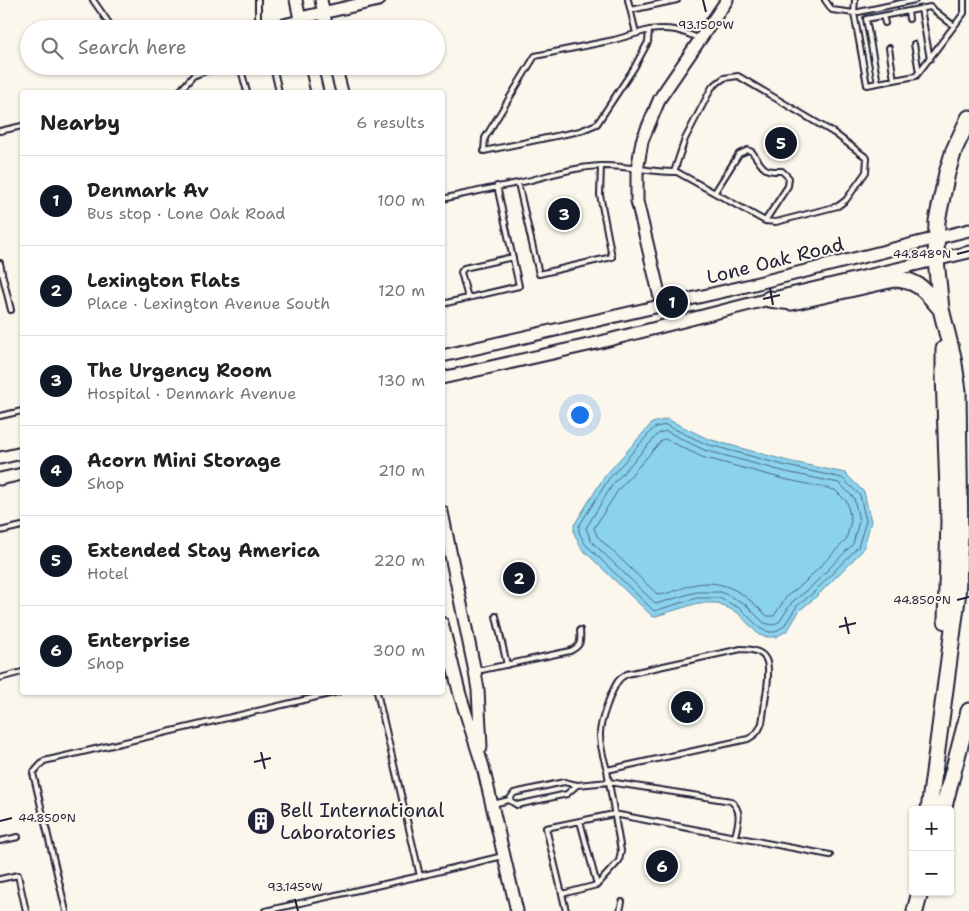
<!DOCTYPE html>
<meta charset="utf-8">
<style>
body{margin:0;font-family:"Shantell Sans",sans-serif;background:#f2f2f2;color:#222}
.controls{position:absolute;right:15px;bottom:15px;display:grid;overflow:hidden;border-radius:5px;box-shadow:0 1px 4px #0004}
.controls button{width:45px;height:45px;display:grid;place-items:center;padding:0;border:0;border-bottom:1px solid #e0e0e0;background:#fff;color:#222;font:25px sans-serif}
.you{position:absolute;left:579px;top:414px;width:18px;height:18px;margin:-12px;border:4px solid #fff;border-radius:50%;background:#1a73e8;box-shadow:0 0 0 8px #1a73e833}
.badge{display:grid;place-items:center;width:32px;height:32px;border-radius:50%;background:#111827;color:#fff;font-size:16px;font-weight:700}
.pin{position:absolute;translate:-50% -50%;border:2px solid #fff;box-shadow:0 1px 5px #0006}
.list{margin:0;padding:0;list-style:none}
h2{display:flex;justify-content:space-between;align-items:center;height:65px;margin:0;padding:0 20px;font-size:21px}
h2 small{font-size:16px;font-weight:400;color:#767676}
.list li{display:grid;grid-template-columns:32px 1fr auto;gap:15px;align-items:center;box-sizing:border-box;height:90px;padding:0 20px;border-top:1px solid #e0e0e0}
.list b{display:block;font-size:19px;white-space:nowrap}
.list p{margin:0;font-size:16px;white-space:nowrap;color:#767676}
.list em{font-size:16px;font-style:normal;color:#767676}
.icon{flex:none;width:28px;height:28px;fill:none;stroke:currentColor;stroke-width:2;stroke-linecap:round;stroke-linejoin:round}
.map{position:relative;flex:none;width:969px;height:911px;overflow:hidden}
.search{position:absolute;background:#fff;box-shadow:0 1px 4px #0004;left:20px;top:20px;width:425px;height:55px;display:flex;align-items:center;gap:12px;box-sizing:border-box;padding:0 18px;border-radius:28px;color:#767676;font-size:19px}
.panel{position:absolute;background:#fff;box-shadow:0 1px 4px #0004;left:20px;top:90px;width:425px;height:605px;border-radius:5px}
.map>svg:first-child{display:block}
.water{fill:#8bd2ec;stroke:#618ca5}
.lines{fill:none;stroke-linecap:round;stroke-linejoin:round}
.shore{stroke:#4c6882;stroke-width:1}
.lane-casing{stroke:#22223b;stroke-width:8}
.secondary-casing{stroke:#22223b;stroke-width:15}
.highway-casing{stroke:#22223b;stroke-width:19}
.lane{stroke:#fbf7ec;stroke-width:4}
.secondary{stroke:#fbf7ec;stroke-width:11}
.highway{stroke:#fbf7ec;stroke-width:15}
.ticks{fill:none;stroke:#22223b;stroke-width:2}
.labels{text-anchor:middle;stroke-width:4;stroke-linejoin:round;paint-order:stroke}
.street-label{font-size:19px;fill:#22223b;stroke:#fbf7ec}
.poi-label{font-size:19px;fill:#22223b;stroke:#fbf7ec;text-anchor:start}
.ticks-label{font-size:12px;text-anchor:middle;fill:#22223b;stroke:#fbf7ec;stroke-width:4;stroke-linejoin:round;paint-order:stroke}
</style>
<div class="map">
<svg width="969" height="911" viewBox="0 0 969 911">
<rect width="100%" height="100%" fill="#fbf7ec"/>
<filter id="ink" filterUnits="userSpaceOnUse"><feTurbulence type="fractalNoise" baseFrequency=".02" numOctaves="2"/><feDisplacementMap in="SourceGraphic" scale="10" xChannelSelector="R" yChannelSelector="G"/><feConvolveMatrix kernelMatrix="1 2 1 2 8 2 1 2 1" color-interpolation-filters="sRGB"/></filter>
<g filter="url(#ink)">
<path class="water" d="M667,419L708,439L788,461L845,473L864,492L871,521L863,550L816,597L800,610L788,630L776,637H767L759,635L738,613L718,603H698L653,617L581,548L574,533V525L604,477L652,423Z"/>
<g class="lines">
<path class="shore" d="M666,425L706,444L787,466L842,478L860,495L866,521L858,547L813,593L797,606L784,626L775,632H769L761,629L741,609L719,598H697L654,611L585,544L579,532V526L608,480L654,428Z
M666,431L704,450L786,472L839,483L854,498L859,521L853,544L809,589L792,602L780,621L773,625L764,623L745,604L721,592H696L656,604L591,541L586,528L613,484L658,434Z
M665,439L702,457L784,479L835,490L847,502L851,521L846,540L804,583L787,596L774,616H767C746,595 725,577 692,585C681,588 669,594 658,595L597,536L594,528L619,489L662,440Z"/>
<defs>
<path id="lane" d="M93,0L113,29
M258,0V28L298,18
M628,0L636,33
M825,0L832,10L854,13L915,0
M855,0L854,13L867,85L916,76L964,13V0
M921,9L930,59
M631,10L677,0
M908,11L909,19
M883,16L885,23
M649,30L614,40L535,56L485,138L484,151L580,131L597,124L634,68L648,42L649,30C670,27 679,30 698,38
M914,44L919,72
M889,48L894,80
M240,66L247,92
M273,66L279,92
M241,69L254,66
M878,83L866,19L930,7L954,26
M179,92L193,76L219,66
M0,131L22,126
M518,183L539,274L612,257L600,195L601,166
M715,192L739,154L748,150L752,152C763,166 761,172 782,171L789,178L788,186L765,221
M442,199C468,193 493,188 518,183C546,177 572,167 601,166C627,165 652,173 677,172L765,221L776,222L838,206L846,200L866,172L867,158L834,133L738,76L724,78L712,87L685,139L674,172
M0,263L2,273
M0,273H2L11,310
M468,298L461,272L464,268L513,257
M442,304L519,286L497,186
M0,416L22,411
M0,531L22,526
M496,616L507,665
M442,668L450,666
M477,671L570,651C581,646 581,642 580,630
M0,678L22,672
M377,692L420,876L503,856
M607,770C604,759 600,747 600,736C599,723 611,692 618,681C621,677 624,676 627,674L741,649C770,649 770,664 767,688C765,700 764,711 762,723C759,731 756,735 748,739L607,770L609,782L731,801C743,812 738,822 735,837
M577,785L609,782L621,851L619,861L597,885L562,894L546,828L614,814L830,855
M493,804L509,800L514,793L564,782L577,785L567,794L517,805L509,800
M580,821L597,885
M0,841L18,837
M0,879L18,875L26,911
M562,894L566,911
M66,911L33,773L44,761L338,692
M265,911L420,876
M620,911L622,902"/>
<path id="secondary" d="M296,0L302,29
M321,0L327,29
M300,18L379,0
M311,66L317,92
M335,66L342,92
M662,306L637,201V171L642,141L660,98L727,0
M442,356L738,288L969,230
M442,378L597,343L769,299L969,252
M0,458L22,453
M0,479L22,474
M442,512L475,672L478,690L481,747
M442,623L460,695L483,767L517,911"/>
<path id="highway" d="M769,299L792,302L894,279C919,280 925,291 941,309
M944,349V374L949,521L946,621
M929,810L957,599L960,538L958,391L953,357L941,309L936,260L937,221L947,173L954,150L969,118
M943,810L969,711
M915,911L920,892"/>
</defs>
<use href="#lane" class="lane-casing"/>
<use href="#secondary" class="secondary-casing"/>
<use href="#highway" class="highway-casing"/>
<use href="#lane" class="lane"/>
<use href="#secondary" class="secondary"/>
<use href="#highway" class="highway"/>
</g>
</g>
<path class="ticks" d="M703,0L706,12M957,254L969,251M770,288L773,305M763,299L780,295M957,600L969,597M845,617L849,634M839,627L856,623M261,752L265,769M254,762L271,758M0,821L12,818M295,899L298,911"/>
<defs>
<symbol id="building-disc" viewBox="-11 -11 22 22"><circle r="9.5" fill="#22223b" stroke="#fbf7ec"/><path d="M-4-6H4V6H1V3H-1V6H-4ZM-2.5-4.3h1.7v1.8h-1.7ZM.8-4.3h1.7v1.8H.8ZM-2.5-1h1.7V.8h-1.7ZM.8-1h1.7V.8H.8Z" fill="#fff"/></symbol>
</defs>
<g fill-rule="evenodd">
<use href="#building-disc" x="245" y="805" width="32" height="32"/>
</g>
<g class="labels">
<g class="street-label">
<text transform="translate(775 260) rotate(-14)" y="7">Lone Oak Road</text>
</g>
<g class="poi-label">
<text x="280" y="817">Bell International<tspan x="280" dy="22">Laboratories</tspan></text>
</g>
</g>
<g class="ticks-label">
<text x="706" y="29">93.150°W</text>
<text x="922" y="258">44.848°N</text>
<text x="922" y="604">44.850°N</text>
<text x="47" y="822">44.850°N</text>
<text x="295" y="891">93.145°W</text>
</g>
</svg>
<div class="controls">
<button>+</button>
<button>−</button>
</div>
<div class="you"></div>
<div class="pin badge" style="left:672px;top:302px">1</div>
<div class="pin badge" style="left:519px;top:578px">2</div>
<div class="pin badge" style="left:564px;top:214px">3</div>
<div class="pin badge" style="left:687px;top:707px">4</div>
<div class="pin badge" style="left:781px;top:143px">5</div>
<div class="pin badge" style="left:662px;top:866px">6</div>
<div class="search"><svg class="icon" aria-label="search" viewBox="0 0 24 24"><circle cx="10" cy="10" r="6"/><path d="M15 15l6 6"/></svg>Search here</div>
<section class="panel">
<h2>Nearby<small>6 results</small></h2>
<ul class="list">
<li><span class="badge">1</span><div><b>Denmark Av</b><p>Bus stop · Lone Oak Road</p></div><em>100 m</em></li>
<li><span class="badge">2</span><div><b>Lexington Flats</b><p>Place · Lexington Avenue South</p></div><em>120 m</em></li>
<li><span class="badge">3</span><div><b>The Urgency Room</b><p>Hospital · Denmark Avenue</p></div><em>130 m</em></li>
<li><span class="badge">4</span><div><b>Acorn Mini Storage</b><p>Shop</p></div><em>210 m</em></li>
<li><span class="badge">5</span><div><b>Extended Stay America</b><p>Hotel</p></div><em>220 m</em></li>
<li><span class="badge">6</span><div><b>Enterprise</b><p>Shop</p></div><em>300 m</em></li>
</ul>
</section>
</div>
